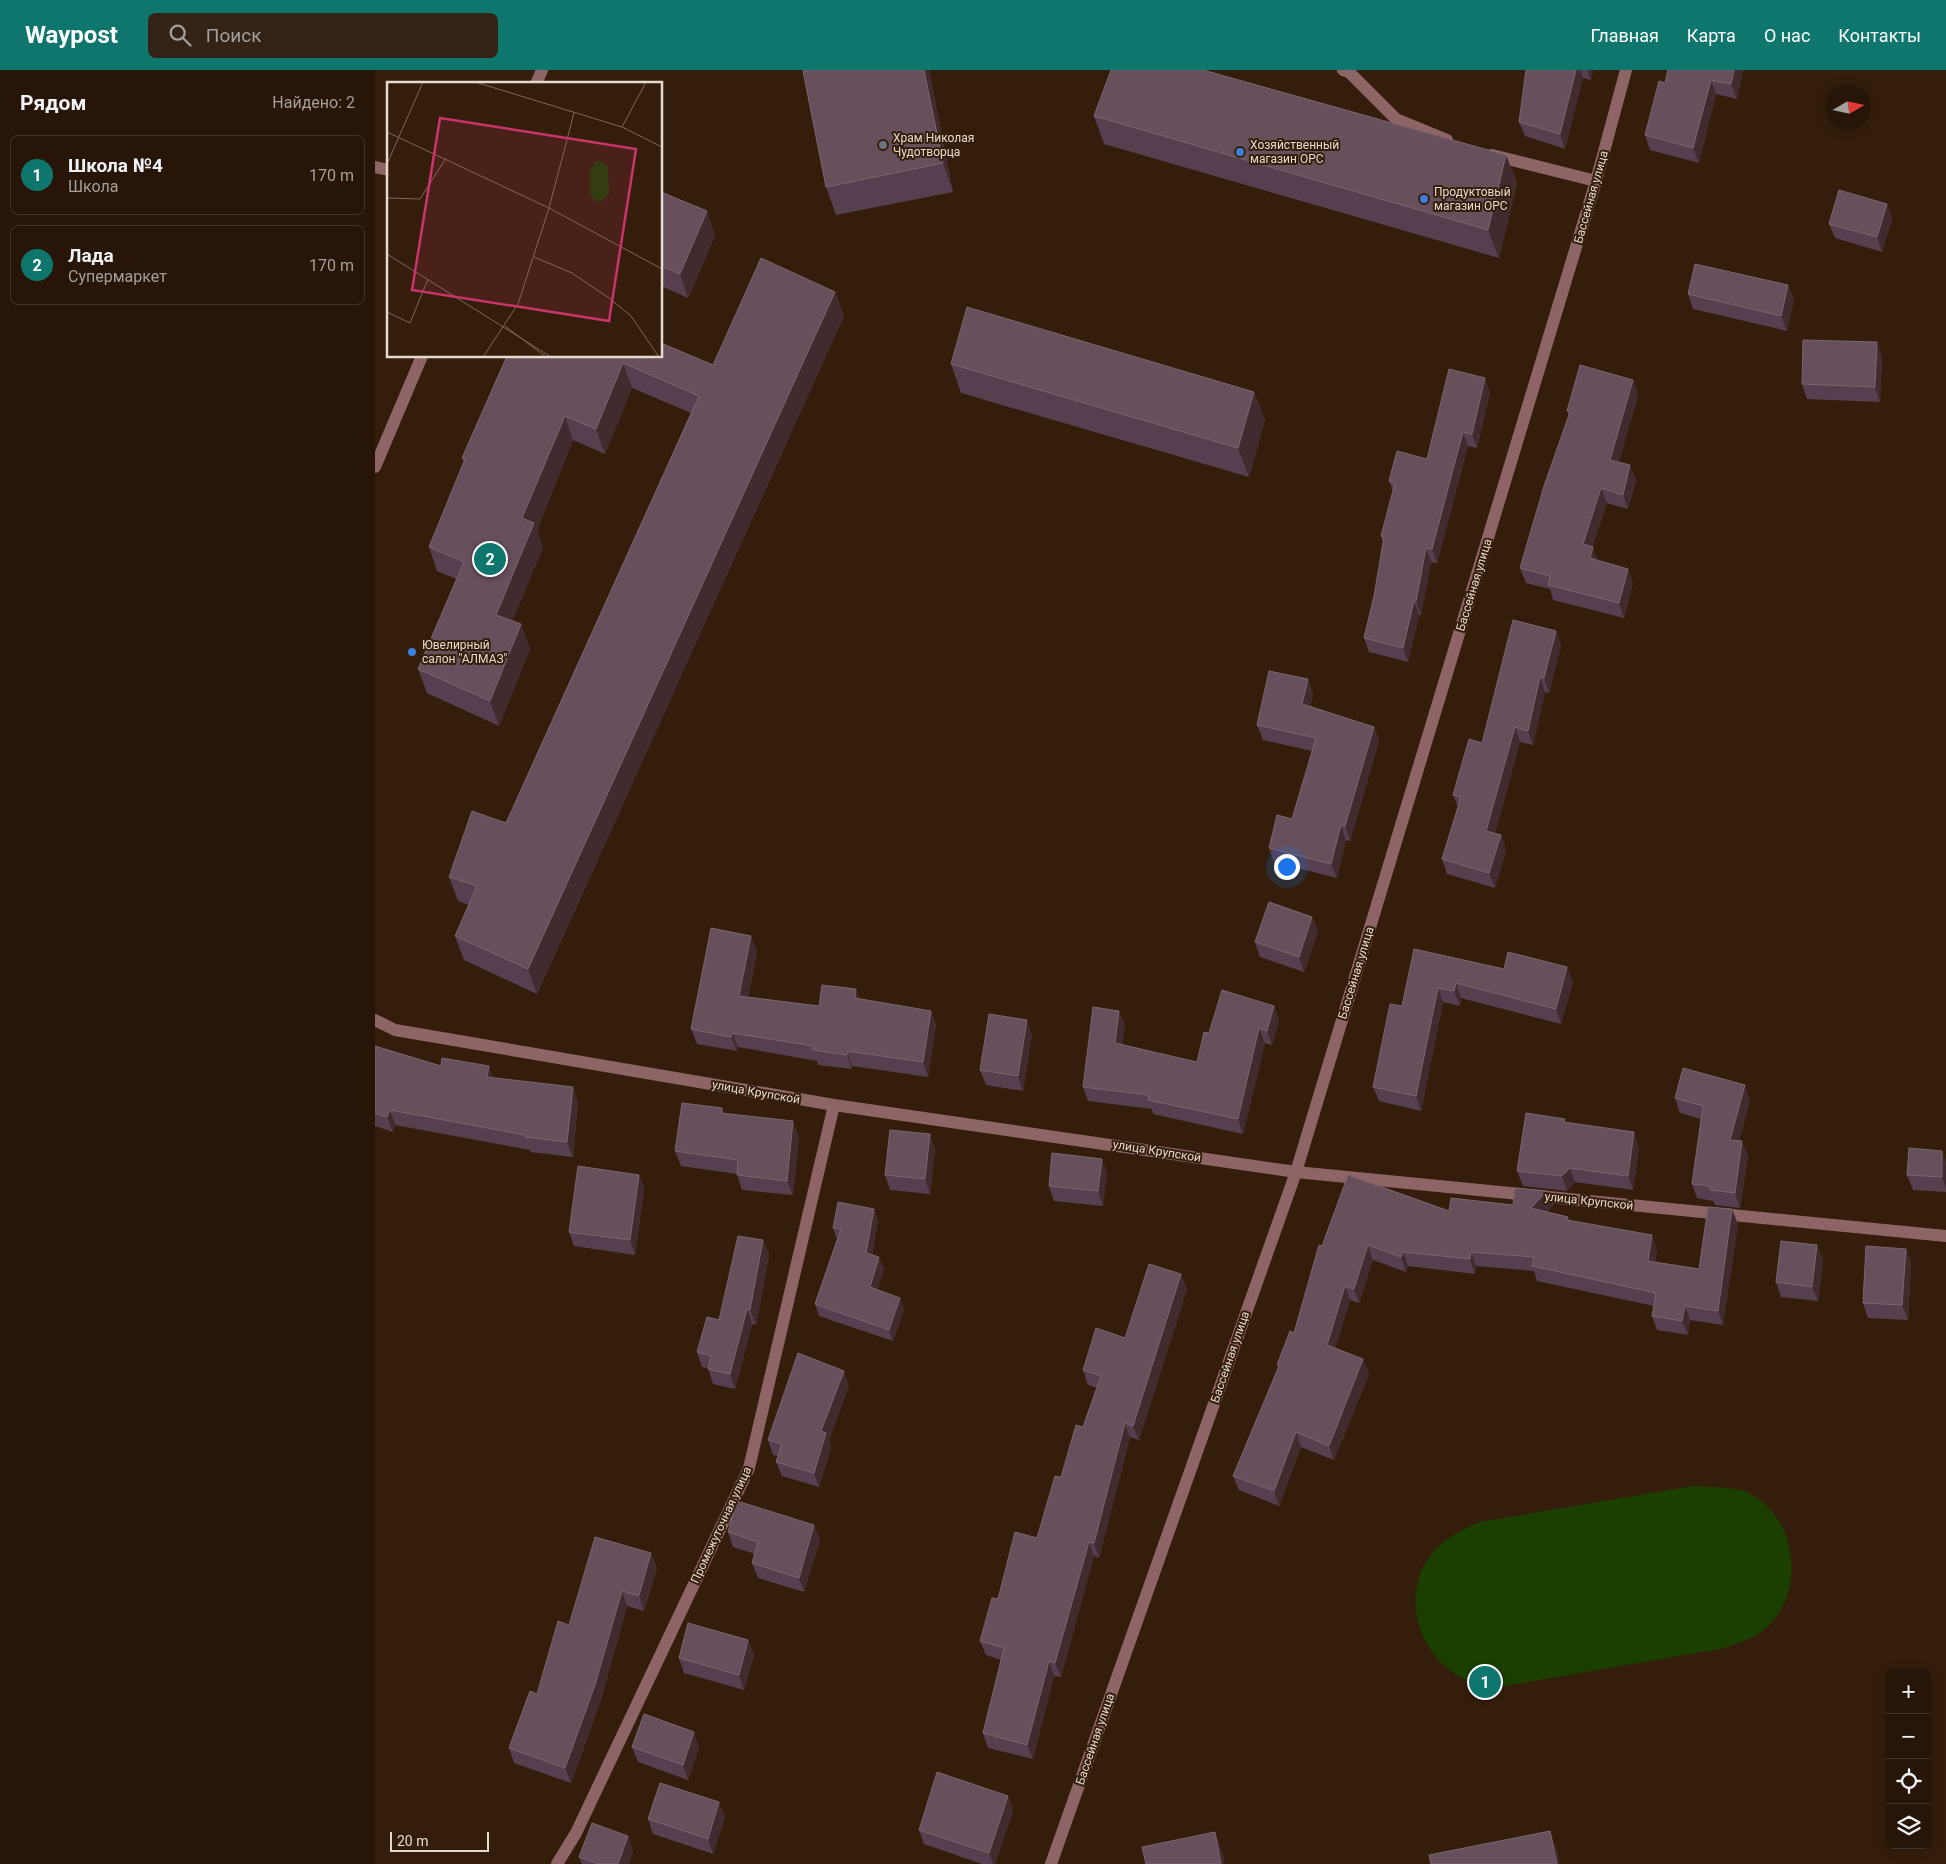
<!DOCTYPE html>
<html lang="ru">
<meta charset="utf-8">
<style>
body{margin:0;font-family:Roboto,sans-serif;background:#332316;color:#f1f3f6}
.controls{position:absolute;right:15px;bottom:15px;display:grid;overflow:hidden;border-radius:8px;box-shadow:0 2px 12px #0003}
.controls button{width:45px;height:45px;display:grid;place-items:center;padding:0;border:0;border-bottom:1px solid #433529;background:#271608;color:#f1f3f6;font:25px sans-serif}
.compass{position:absolute;left:1451px;top:15px;width:45px;height:45px;border-radius:50%;background:#271608;box-shadow:0 2px 12px #0003;rotate:81deg}
.scale{position:absolute;left:15px;bottom:12px;width:99px;box-sizing:border-box;padding-left:5px;border:2px solid #e8d9cd;border-top:0;font-size:14px;line-height:18px;white-space:nowrap;color:#e8d9cd;-webkit-text-stroke:4px #341e0b;paint-order:stroke}
.you{position:absolute;left:911px;top:796px;width:18px;height:18px;margin:-12px;border:4px solid #fff;border-radius:50%;background:#1a73e8;box-shadow:0 0 0 8px #1a73e833}
.badge{display:grid;place-items:center;width:32px;height:32px;border-radius:50%;background:#0f766e;color:#fff;font-size:16px;font-weight:700}
.pin{position:absolute;translate:-50% -50%;border:2px solid #fff;box-shadow:0 1px 5px #0006}
.list{margin:0;padding:0;list-style:none}
h2{display:flex;justify-content:space-between;align-items:center;height:65px;margin:0;padding:0 20px;font-size:21px}
h2 small{font-size:16px;font-weight:400;color:#a49f9c}
.list li{display:grid;grid-template-columns:32px 1fr auto;gap:15px;align-items:center;box-sizing:border-box;height:80px;margin:0 10px 10px;padding:0 10px;border:1px solid #433529;border-radius:8px}
.list b{display:block;font-size:19px;white-space:nowrap}
.list p{margin:0;font-size:16px;white-space:nowrap;color:#a49f9c}
.list em{font-size:16px;font-style:normal;color:#a49f9c}
.icon{flex:none;width:28px;height:28px;fill:none;stroke:currentColor;stroke-width:2;stroke-linecap:round;stroke-linejoin:round}
.map{position:relative;flex:none;width:1571px;height:1794px;overflow:hidden}
header{display:flex;align-items:center;gap:30px;box-sizing:border-box;height:70px;padding:0 25px;background:#0f766e;color:#fff}
header strong{font-size:24px}
nav{display:flex;gap:28px;margin-inline-start:auto;font-size:18px}
.search{width:350px;height:45px;background:#332316;display:flex;align-items:center;gap:12px;box-sizing:border-box;padding:0 18px;border-radius:8px;color:#a49f9c;font-size:19px}
main{display:flex}
aside{flex:1;background:#271608}
.map>svg:first-child{display:block}
.green{fill:#1b3f01}
.lines{fill:none;stroke-linecap:round;stroke-linejoin:round}
.minor{stroke:#8e6566;stroke-width:12}
.wall{fill:#573f4f}
.shaded-wall{fill:#422b2e}
.building{fill:#674f5c;stroke:#7b656e}
.worship-dot{fill:#6b7280;stroke:#341e0b;stroke-width:2}
.shop-dot{fill:#3f7fe0;stroke:#341e0b;stroke-width:2}
.labels{text-anchor:middle;stroke-width:4;stroke-linejoin:round;paint-order:stroke}
.poi-label{font-size:12px;fill:#e8d9cd;stroke:#341e0b;text-anchor:start}
.street-label{font-size:12px;fill:#e8d9cd;stroke:#341e0b}
.inset-road{fill:none;stroke:#7c6959;stroke-width:1}
.view{fill:#c8356c;fill-opacity:0.15;stroke:#c8356c;stroke-width:2.5}
.inset-edge{fill:none;stroke:#e8d9cd;stroke-width:2.5}
</style>
<header>
<strong>Waypost</strong>
<div class="search"><svg class="icon" aria-label="search" viewBox="0 0 24 24"><circle cx="10" cy="10" r="6"/><path d="M15 15l6 6"/></svg>Поиск</div>
<nav><a>Главная</a><a>Карта</a><a>О нас</a><a>Контакты</a></nav>
</header>
<main>
<aside>
<h2>Рядом<small>Найдено: 2</small></h2>
<ul class="list">
<li><span class="badge">1</span><div><b>Школа №4</b><p>Школа</p></div><em>170 m</em></li>
<li><span class="badge">2</span><div><b>Лада</b><p>Супермаркет</p></div><em>170 m</em></li>
</ul>
</aside>
<div class="map">
<svg width="1571" height="1794" viewBox="0 0 1571 1794">
<rect width="100%" height="100%" fill="#341e0b"/>
<path class="green" d="M1318,1416C1332,1417 1359,1417 1371,1422C1422,1444 1432,1520 1392,1557C1378,1570 1361,1574 1344,1579L1130,1616C1122,1615 1112,1616 1104,1614C1047,1601 1019,1524 1060,1480C1073,1466 1088,1459 1105,1452Z"/>
<g class="lines">
<path class="minor" d="M968,0L974,2L1021,49L1072,70
M161,14L167,0
M1117,85L1221,111
M0,97L14,100
M0,397L47,286
M0,950L20,960L459,1035L921,1102L1571,1166
M182,1794L201,1763L374,1398L459,1035
M676,1794L921,1102L1221,111L1251,0"/>
</g>
<path class="wall" d="M433,0H554L578,122L461,145L451,117Z
M1151,0H1218L1216,10L1208,8L1190,79L1150,66L1144,52Z
M1293,0H1368L1362,29L1341,24L1324,93L1275,80L1270,65L1290,13Z
M719,46L1131,85L1142,113L1124,188L729,74Z
M286,122L332,141L340,166L313,228L286,216Z
M1512,134L1517,149L1507,182L1460,168L1454,154Z
M1413,215L1419,230L1412,261L1318,239L1313,224Z
M460,222L469,246L162,924L89,890L80,866L94,835L83,831L74,807L131,753L316,343L257,318L230,384L198,370L162,460L168,477L137,551L146,554L155,579L124,656L52,623L43,599L81,509L62,501L54,477L89,392L87,388L132,286L338,295Z
M1507,287L1505,332L1432,329L1427,314Z
M576,294L879,322L890,350L874,407L586,323Z
M1258,310L1263,325L1244,392L1261,410L1253,439L1232,433L1217,477L1223,491L1258,513L1249,548L1178,530L1175,519L1151,513L1145,498L1194,345L1192,341Z
M1115,322L1102,378L1093,376L1062,493L1056,492L1046,545H1044L1033,592L994,582L989,568L999,526L1008,472L1006,466L1018,421L1014,411L1052,389Z
M1181,561L1186,576L1174,623L1170,622L1158,675L1145,672L1120,763L1126,765L1131,780L1120,818L1072,804L1067,789L1083,737L1078,725L1107,673Z
M933,609L938,624L935,636L999,657L1004,671L975,771L971,770L962,808L899,792L894,778L917,749L937,681L888,670L882,655Z
M937,847L943,862L929,902L885,887L880,872Z
M1039,879L1129,899L1192,897L1198,912L1186,954L1086,928L1085,936L1068,932L1046,1041L1004,1031L998,1017L1027,936Z
M382,881L373,927L444,936L484,929L556,941L561,955L553,1007L477,996V999L443,995L442,991L363,977L362,981L322,974L316,959Z
M899,936L904,951L897,975L890,973L868,1064L778,1044L777,1039L713,1031L708,1017L750,955L747,975L822,992L834,963Z
M657,965L648,1021L611,1015L605,1000Z
M0,976L66,996L118,1008L203,1032L198,1087L155,1082V1080L20,1055L18,1062L0,1056Z
M1300,1028L1375,1030L1364,1071L1373,1086L1365,1138L1340,1135L1338,1131L1322,1128L1317,1114L1326,1049L1305,1043Z
M347,1038L349,1044L424,1066L418,1125L367,1120L362,1104L306,1096L300,1081Z
M1191,1052L1264,1077L1258,1120L1200,1112L1192,1121L1148,1116L1142,1101Z
M560,1079L555,1124L515,1120L510,1105Z
M727,1089L732,1103L728,1136L679,1131L674,1116Z
M1571,1091V1122L1538,1120L1532,1105Z
M264,1105L269,1119L260,1185L199,1176L194,1162Z
M1172,1121L1178,1135L1172,1142L1193,1147L1194,1151L1282,1179L1280,1192L1324,1199L1363,1154L1348,1255L1315,1250L1313,1265L1282,1260L1277,1246L1279,1236L1162,1211L1159,1201L1101,1196L1100,1204L1033,1196L1031,1202L998,1190L984,1233L975,1230L960,1278L988,1289L994,1304L959,1390L926,1377L904,1436L864,1420L858,1406L903,1298L902,1295L919,1263L947,1176L1074,1141L1138,1135Z
M503,1150L497,1185L509,1199L502,1220L529,1239L518,1271L444,1246L440,1234L462,1169L458,1158Z
M388,1170L394,1185L381,1255L377,1254L360,1319L338,1314L333,1298L327,1297L322,1282L344,1250Z
M1442,1175L1448,1190L1443,1231L1406,1227L1401,1212Z
M1531,1179L1536,1193L1533,1250L1493,1248L1488,1233Z
M806,1204L812,1219L764,1370L755,1367L724,1488L719,1486L686,1607L679,1606L658,1689L613,1678L608,1663L626,1590L611,1585L605,1571L623,1529L662,1468L686,1407L708,1357L722,1318L713,1315L708,1300L750,1268Z
M474,1315L454,1370L456,1378L444,1417L407,1406L401,1392L403,1386L398,1385L393,1370Z
M353,1462L445,1470L429,1522L383,1508L377,1493L380,1484L358,1477Z
M276,1483L282,1498L269,1541L252,1536L226,1630L196,1713L139,1693L134,1678L162,1624L194,1555Z
M373,1570L379,1585L369,1620L309,1603L304,1588Z
M257,1677H324L313,1710L263,1692Z
M633,1726L638,1741L620,1794H607L549,1774L544,1760Z
M350,1747L338,1784L278,1764L273,1749Z
M253,1766L258,1781L254,1794H207L204,1787Z"/>
<path class="shaded-wall" d="M549,0H554L578,122L568,93Z
M1201,0H1205L1208,8L1190,79L1185,64Z
M1212,0H1218L1216,10Z
M1359,0H1368L1362,29L1356,14Z
M1336,10L1341,24L1324,93L1318,78Z
M1131,85L1142,113L1124,188L1113,160Z
M1512,134L1517,149L1507,182L1502,167Z
M332,141L340,166L313,228L305,204Z
M1413,215L1419,230L1412,261L1406,246Z
M460,222L469,246L162,924L153,899Z
M1502,272L1507,287L1505,332L1500,317Z
M248,293L257,318L230,384L221,359Z
M1110,308L1115,322L1102,378L1097,364Z
M1258,310L1263,325L1241,404L1235,390Z
M879,322L890,350L874,407L863,378Z
M190,346L198,370L162,460L168,477L130,570L121,545L147,448Z
M1088,362L1093,376L1062,493L1057,479Z
M1255,395L1261,410L1253,439L1248,425Z
M1226,418L1232,433L1213,489L1208,474Z
M1218,477L1223,492L1215,488Z
M1051,478L1056,492L1046,545L1041,531Z
M1253,499L1258,513L1249,548L1244,533Z
M1039,531L1044,545L1033,592L1028,578Z
M146,554L155,579L124,656L115,631Z
M1181,561L1186,576L1174,623L1169,608Z
M1165,607L1170,622L1158,675L1153,661Z
M933,609L938,624L933,649L927,634Z
M999,657L1004,671L975,771L970,756Z
M1140,657L1145,672L1117,775L1111,761Z
M966,755L971,770L962,808L956,794Z
M1126,765L1131,780L1120,818L1114,803Z
M937,847L943,862L929,902L924,887Z
M376,866L382,881L370,941L364,926Z
M1192,897L1198,912L1186,954L1181,939Z
M1081,913L1086,928L1085,936L1079,921Z
M1063,918L1068,932L1046,1041L1041,1026Z
M481,919L486,934L480,928Z
M899,936L904,951L897,975L892,961Z
M556,941L561,955L553,1007L548,992Z
M744,941L750,955L746,988L740,973Z
M652,950L657,965L648,1021L643,1006Z
M884,958L890,973L868,1064L863,1049Z
M357,963L363,977L362,981L356,967Z
M472,981L477,996V999L472,985Z
M114,996L119,1011L112,1007Z
M1370,1015L1375,1030L1361,1084L1355,1070Z
M198,1017L203,1032L198,1087L192,1072Z
M15,1040L20,1055L18,1062L12,1047Z
M418,1051L424,1066L418,1125L412,1111Z
M1259,1062L1264,1077L1258,1120L1253,1106Z
M555,1064L560,1079L555,1124L550,1109Z
M1367,1071L1373,1086L1365,1138L1360,1123Z
M1567,1081L1571,1091V1119L1567,1107Z
M727,1089L732,1103L728,1136L723,1121Z
M1195,1098L1200,1112L1192,1121L1187,1106Z
M264,1105L269,1119L260,1185L255,1170Z
M1172,1121L1178,1135L1161,1152L1156,1138Z
M499,1139L503,1150L495,1195L491,1183Z
M1357,1139L1363,1154L1348,1255L1343,1241Z
M1277,1165L1282,1179L1278,1205L1273,1191Z
M388,1170L394,1185L381,1255L375,1240Z
M993,1175L998,1190L984,1233L979,1219Z
M1442,1175L1448,1190L1443,1231L1437,1217Z
M1531,1179L1536,1193L1533,1250L1527,1235Z
M1028,1182L1033,1196L1031,1202L1026,1187Z
M1096,1182L1101,1196L1100,1204L1095,1189Z
M504,1187L509,1199L500,1229L495,1217Z
M806,1204L812,1219L764,1370L758,1356Z
M970,1216L975,1230L957,1290L952,1275Z
M525,1228L529,1239L518,1271L514,1260Z
M1310,1236L1315,1250L1313,1265L1307,1251Z
M372,1239L377,1254L360,1319L355,1304Z
M988,1289L994,1304L959,1390L954,1376Z
M469,1301L474,1315L454,1370L456,1378L444,1417L439,1403L446,1361Z
M750,1353L755,1367L724,1488L719,1473Z
M921,1362L926,1377L904,1436L899,1421Z
M439,1455L445,1470L429,1522L424,1508Z
M714,1472L719,1486L686,1607L680,1593Z
M276,1483L282,1498L269,1541L264,1526Z
M247,1521L252,1536L226,1630L196,1713L190,1698Z
M373,1570L379,1585L369,1620L364,1605Z
M674,1591L679,1606L658,1689L652,1675Z
M319,1662L324,1677L313,1710L308,1695Z
M633,1726L638,1741L620,1794H618L614,1783Z
M344,1732L350,1747L338,1784L333,1769Z
M1175,1761L1183,1783L1185,1794H1182Z
M840,1762L848,1784L850,1794H846Z
M253,1766L258,1781L254,1794H243Z"/>
<path class="building" d="M433,0H549L568,93L451,117L428,1Z
M736,0H828L1131,85L1113,160L719,46Z
M1151,0H1201L1185,64L1144,52Z
M1293,0H1359L1356,14L1336,10L1318,78L1270,65L1284,11L1290,13Z
M1464,120L1512,134L1502,167L1454,154Z
M286,122L332,141L305,204L286,196Z
M386,188L460,222L153,899L80,866L102,816L74,807L97,741L131,753L324,326L248,293L221,359L190,346L147,448L159,453L121,545L146,554L115,631L43,599L89,492L54,477L90,389L87,388L132,286H286V273L338,295Z
M1320,194L1413,215L1406,246L1313,224Z
M592,237L879,322L863,378L576,294Z
M1428,270L1502,272L1500,317L1427,314Z
M1205,295L1258,310L1235,390L1255,395L1248,425L1226,418L1208,474L1218,477L1215,488L1253,499L1244,533L1173,515L1175,506L1145,498L1169,416L1195,342L1192,341Z
M1074,299L1110,308L1097,364L1088,362L1057,479L1051,478L1041,531H1039L1028,578L989,568L999,526L1009,467L1006,466L1020,413L1014,411L1022,381L1052,389Z
M1138,550L1181,561L1169,608L1165,607L1153,661L1140,657L1111,761L1126,765L1114,803L1067,789L1086,727L1078,725L1094,669L1107,673Z
M894,601L933,609L927,634L999,657L970,756L966,755L956,794L894,778L902,745L917,749L941,668L882,655Z
M894,832L937,847L924,887L880,872Z
M336,858L376,866L364,926L444,936L447,915L481,919L480,928L556,941L548,992L472,981V985L438,980V976L357,963L356,967L316,959Z
M1039,879L1129,899L1133,882L1192,897L1181,939L1081,913L1079,921L1063,918L1041,1026L998,1017L1015,934L1027,936Z
M847,920L899,936L892,961L884,958L863,1049L773,1030L774,1025L708,1017L718,937L744,941L740,973L822,992L829,962L834,963Z
M614,944L652,950L643,1006L605,1000Z
M0,976L66,996L67,988L114,996L112,1007L198,1017L192,1072L150,1067V1065L15,1040L12,1047L0,1043Z
M1308,998L1370,1015L1355,1070L1367,1071L1360,1123L1335,1120V1116L1317,1114L1328,1036L1300,1028Z
M307,1033L347,1038L346,1043L418,1051L412,1111L362,1105L363,1090L300,1081Z
M1151,1043L1190,1049L1189,1052L1259,1062L1253,1106L1195,1098L1187,1106L1142,1101Z
M515,1060L555,1064L550,1109L510,1105Z
M1534,1078L1567,1081V1107L1532,1105Z
M677,1083L727,1089L723,1121L674,1116Z
M203,1096L264,1105L255,1170L194,1162Z
M973,1105L1074,1141L1076,1128L1138,1135L1140,1118L1172,1121L1156,1138L1193,1147L1192,1150L1277,1165L1273,1191L1324,1199L1333,1137L1357,1139L1343,1241L1310,1236L1307,1251L1277,1246L1281,1223L1157,1196L1159,1187L1096,1182L1095,1189L1028,1182L1026,1187L993,1175L979,1219L970,1216L952,1275L988,1289L954,1376L921,1362L899,1421L858,1406L904,1296L902,1295L915,1261L919,1263L944,1175L947,1176Z
M463,1132L499,1139L491,1183L504,1187L495,1217L525,1228L514,1260L440,1234L466,1159L458,1158Z
M363,1166L388,1170L375,1240L372,1239L355,1304L333,1299L336,1286L322,1282L332,1247L344,1250Z
M1406,1171L1442,1175L1437,1217L1401,1212Z
M1491,1176L1531,1179L1527,1235L1488,1233Z
M774,1194L806,1204L758,1356L750,1353L719,1473L714,1472L680,1593L674,1591L652,1675L608,1663L629,1578L605,1571L617,1528L623,1529L640,1462L662,1468L680,1406L686,1407L701,1355L708,1357L726,1306L708,1300L721,1258L750,1268Z
M423,1283L469,1301L446,1361L451,1363L439,1403L401,1392L407,1374L393,1370Z
M362,1431L439,1455L424,1508L377,1493L383,1472L353,1462Z
M220,1467L276,1483L264,1526L247,1521L220,1615L190,1698L134,1678L155,1621L162,1624L183,1551L194,1555Z
M313,1553L373,1570L364,1605L304,1588Z
M269,1644L319,1662L308,1695L257,1677Z
M562,1702L633,1726L614,1783L544,1760Z
M285,1713L344,1732L333,1769L273,1749Z
M217,1753L253,1766L243,1794H224L204,1787Z
M1175,1761L1182,1794H1056L1054,1785Z
M840,1762L846,1794H771L767,1777Z"/>
<circle class="worship-dot" cx="508" cy="75" r="5"/>
<g class="shop-dot">
<circle cx="865" cy="82" r="5"/>
<circle cx="1049" cy="129" r="5"/>
<circle cx="37" cy="582" r="5"/>
</g>
<g class="labels">
<g class="poi-label">
<text x="518" y="72">Храм Николая<tspan x="518" dy="14">Чудотворца</tspan></text>
<text x="875" y="79">Хозяйственный<tspan x="875" dy="14">магазин ОРС</tspan></text>
<text x="1059" y="126">Продуктовый<tspan x="1059" dy="14">магазин ОРС</tspan></text>
<text x="47" y="579">Ювелирный<tspan x="47" dy="14">салон "АЛМАЗ"</tspan></text>
</g>
<g class="street-label">
<text transform="translate(1216 127) rotate(-74)" y="4">Бассейная улица</text>
<text transform="translate(1099 515) rotate(-73)" y="4">Бассейная улица</text>
<text transform="translate(981 903) rotate(-73)" y="4">Бассейная улица</text>
<text transform="translate(381 1022) rotate(10)" y="4">улица Крупской</text>
<text transform="translate(782 1081) rotate(9)" y="4">улица Крупской</text>
<text transform="translate(1214 1131) rotate(6)" y="4">улица Крупской</text>
<text transform="translate(855 1287) rotate(-71)" y="4">Бассейная улица</text>
<text transform="translate(346 1455) rotate(-65)" y="4">Промежуточная улица</text>
<text transform="translate(720 1669) rotate(-71)" y="4">Бассейная улица</text>
</g>
</g>
<g transform="translate(12 12)">
<rect width="275" height="275" fill="#341e0b"/>
<path d="M209,79H215L221,85L222,112L214,120L208,119L203,112V88Z" fill="#1b3f01"/>
<path class="inset-road" d="M88,0L235,45L275,65M235,45L259,0M0,50L162,126L275,187M0,82L36,0M0,116L33,117L59,76M0,172L164,275M147,175L185,191L222,216L244,234L272,275M0,230L23,241L41,197M118,244L159,275M96,275L131,222L162,126L187,31"/>
<path class="view" d="M53,36L249,67L222,239L25,208Z"/>
<rect width="275" height="275" class="inset-edge"/>
</g>
</svg>
<div class="controls">
<button>+</button>
<button>−</button>
<button><svg class="icon" aria-label="locate" viewBox="0 0 24 24"><circle cx="12" cy="12" r="6"/><path d="M12 2v4M12 18v4M2 12h4M18 12h4"/></svg></button>
<button><svg class="icon" aria-label="layers" viewBox="0 0 24 24"><path d="M12 4l9 5-9 5-9-5zM3 14l9 5 9-5"/></svg></button>
</div>
<svg class="compass" viewBox="-18 -18 36 36"><path d="M0-13l5 13h-10z" fill="#e53935"/><path d="M0 13l5-13h-10z" fill="#a49f9c"/></svg>
<div class="scale">20 m</div>
<div class="you"></div>
<div class="pin badge" style="left:1110px;top:1612px">1</div>
<div class="pin badge" style="left:115px;top:489px">2</div>
</div>
</main>
